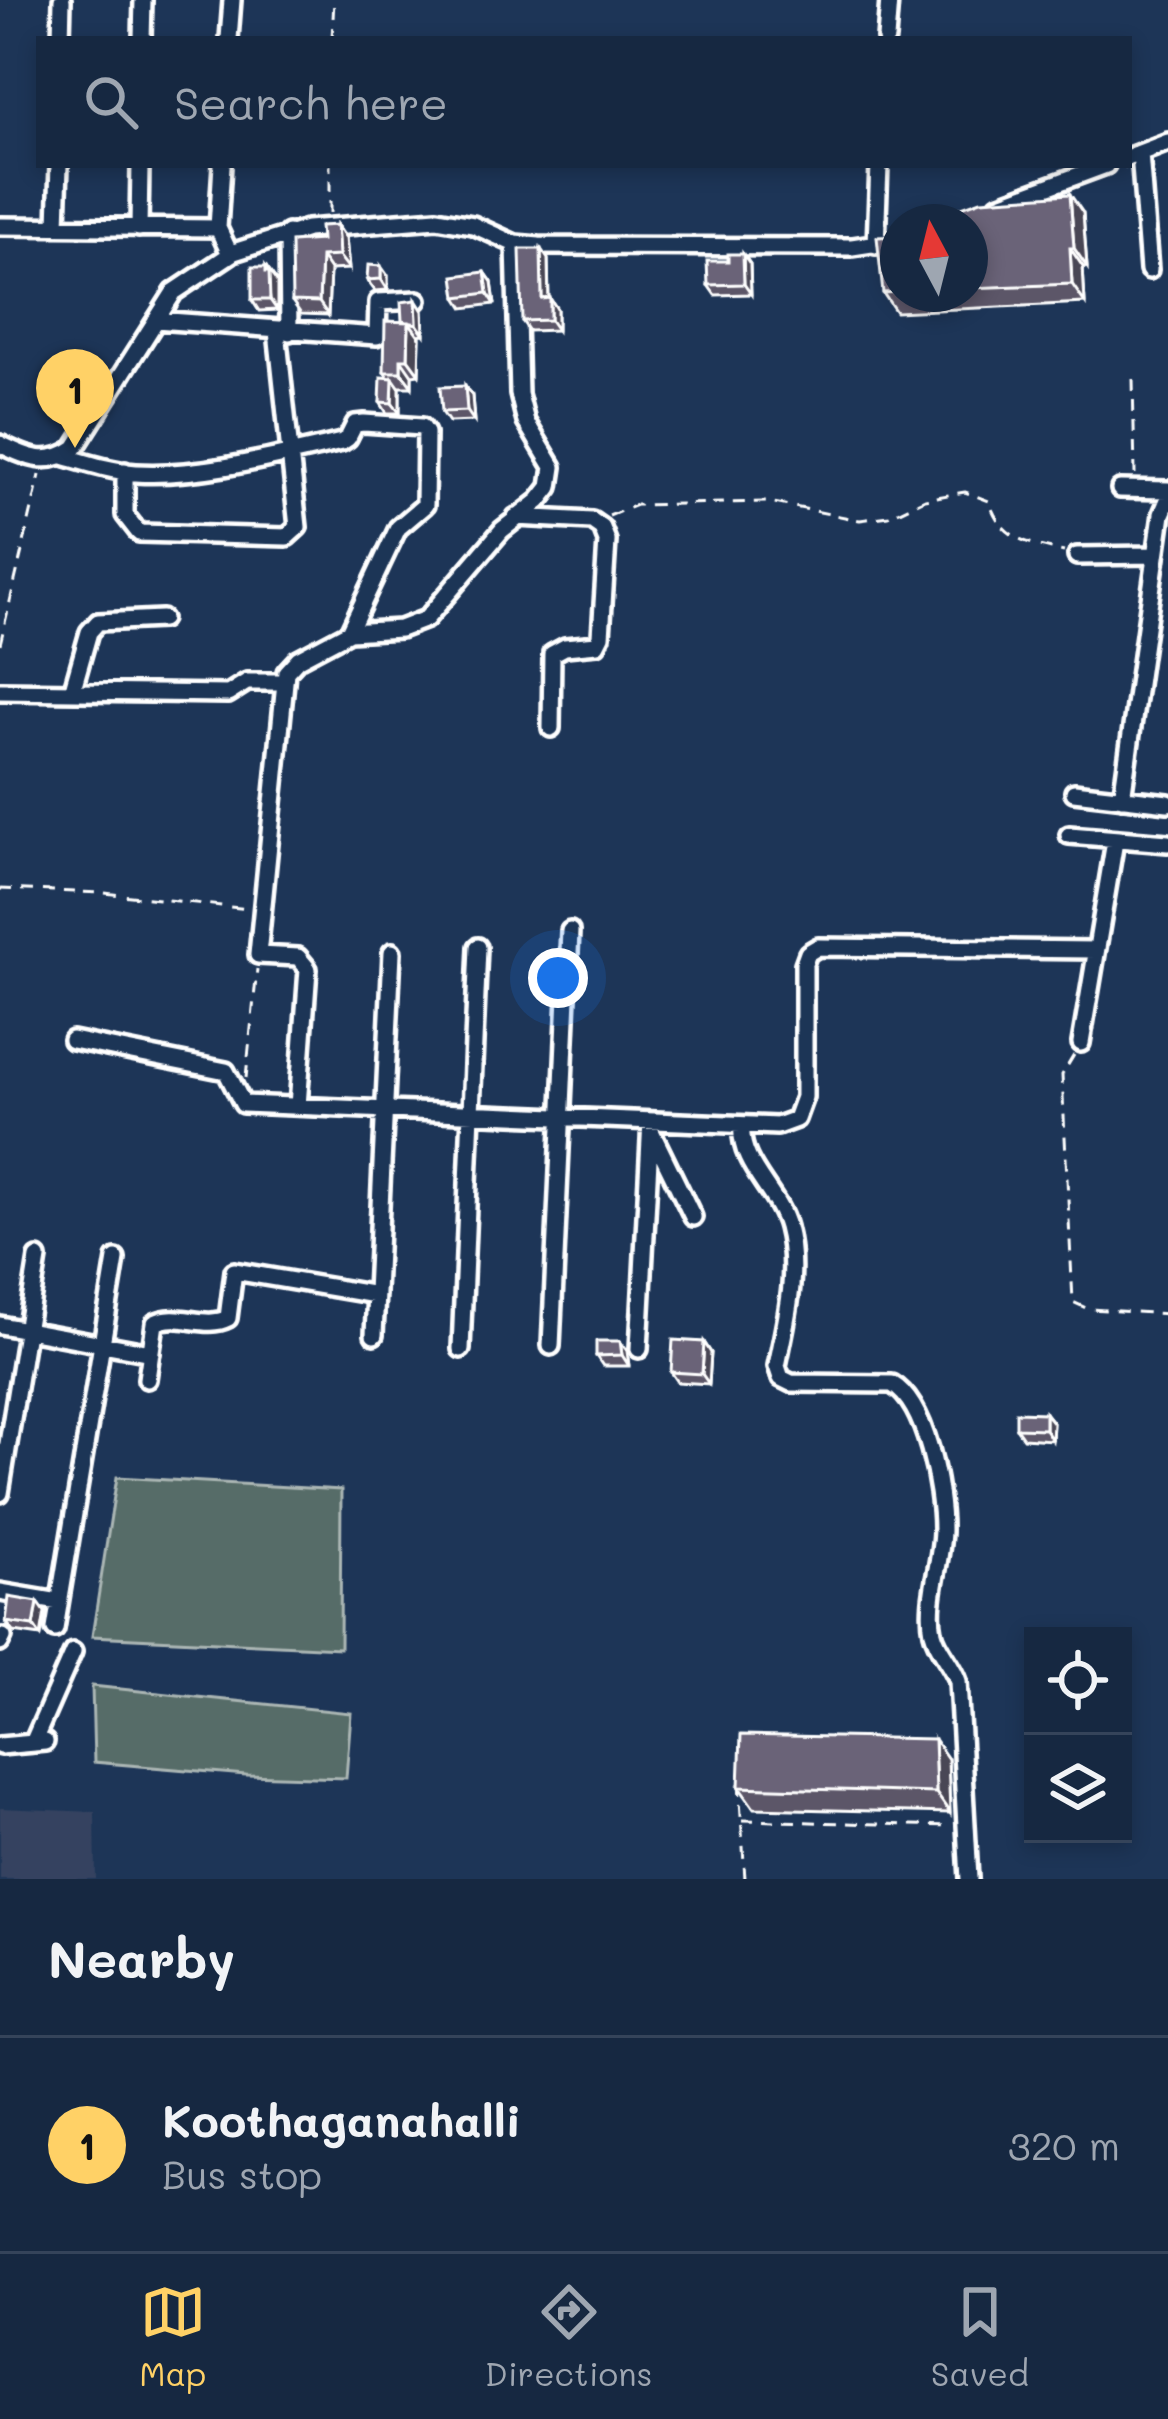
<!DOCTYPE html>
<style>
body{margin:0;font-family:Mali,sans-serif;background:#1f3048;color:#f1f3f6}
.controls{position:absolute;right:36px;bottom:36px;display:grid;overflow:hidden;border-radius:0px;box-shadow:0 6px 18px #0003}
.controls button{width:108px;height:108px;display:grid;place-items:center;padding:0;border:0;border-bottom:3px solid #35445a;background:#162841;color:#f1f3f6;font:60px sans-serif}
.compass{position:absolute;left:880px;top:204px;width:108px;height:108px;border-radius:50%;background:#162841;box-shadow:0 6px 18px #0003;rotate:353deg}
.you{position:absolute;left:558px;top:978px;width:42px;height:42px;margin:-30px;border:9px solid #fff;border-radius:50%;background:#1a73e8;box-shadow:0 0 0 18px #1a73e833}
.badge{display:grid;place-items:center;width:78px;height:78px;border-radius:50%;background:#ffd166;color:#111;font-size:39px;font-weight:700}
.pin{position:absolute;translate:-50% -99px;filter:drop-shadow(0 3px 6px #0008)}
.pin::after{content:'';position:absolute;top:63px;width:42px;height:36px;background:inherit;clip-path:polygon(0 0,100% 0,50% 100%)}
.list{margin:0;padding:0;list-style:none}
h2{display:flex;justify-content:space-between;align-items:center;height:156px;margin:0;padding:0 48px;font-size:51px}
h2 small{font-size:39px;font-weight:400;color:#9ea6b1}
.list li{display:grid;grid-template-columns:78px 1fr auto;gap:36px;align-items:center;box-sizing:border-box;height:216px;padding:0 48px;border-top:3px solid #35445a}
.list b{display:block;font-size:45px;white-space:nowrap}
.list p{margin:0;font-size:39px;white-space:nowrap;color:#9ea6b1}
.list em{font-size:39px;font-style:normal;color:#9ea6b1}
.icon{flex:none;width:66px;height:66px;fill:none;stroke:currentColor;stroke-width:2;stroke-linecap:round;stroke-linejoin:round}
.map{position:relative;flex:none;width:1168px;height:1879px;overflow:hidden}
.search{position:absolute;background:#162841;box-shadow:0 6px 18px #0003;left:36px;right:36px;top:36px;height:132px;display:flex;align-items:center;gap:30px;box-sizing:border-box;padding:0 42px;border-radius:0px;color:#9ea6b1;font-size:45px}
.sheet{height:372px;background:#162841}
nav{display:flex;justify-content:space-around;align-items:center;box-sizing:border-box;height:168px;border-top:3px solid #35445a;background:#162841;font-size:33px;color:#9ea6b1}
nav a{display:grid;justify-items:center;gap:6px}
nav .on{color:#ffd166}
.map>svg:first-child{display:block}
.built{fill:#344361}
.green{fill:#576c68;stroke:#abb6b4;stroke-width:3}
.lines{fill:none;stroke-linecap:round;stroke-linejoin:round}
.minor-casing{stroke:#fff;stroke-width:24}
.path{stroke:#fff;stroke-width:3;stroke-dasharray:12 9;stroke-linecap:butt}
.minor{stroke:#1d3557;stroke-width:15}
.wall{fill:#5b5667;stroke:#fff;stroke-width:3}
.shaded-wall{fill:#4a4654;stroke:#fff;stroke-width:3}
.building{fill:#6a6478;stroke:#fff;stroke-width:3}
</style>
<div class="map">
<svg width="1168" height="1879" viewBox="0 0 1168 1879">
<rect width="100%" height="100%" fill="#1d3557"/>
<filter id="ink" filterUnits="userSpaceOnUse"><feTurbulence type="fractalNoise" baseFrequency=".00833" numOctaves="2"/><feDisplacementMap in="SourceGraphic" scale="24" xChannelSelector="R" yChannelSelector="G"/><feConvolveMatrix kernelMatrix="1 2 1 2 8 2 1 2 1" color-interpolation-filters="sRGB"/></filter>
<g filter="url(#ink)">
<path class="built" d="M0,1808L95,1812L96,1879H0Z"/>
<path class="green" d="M117,1477L341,1490L340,1648L92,1636Z
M92,1686L351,1713L346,1778L246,1775L94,1762Z"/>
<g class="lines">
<defs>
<path id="minor" d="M61,39L62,0
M142,39L143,0
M229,39L232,0
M886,39L889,0
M1140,153L1149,270
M1129,157L1168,142
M222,165L218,228L230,254
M998,205L1106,165
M57,225L59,165
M0,226L218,228
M139,228L140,165
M288,233L289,332
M876,245L879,165
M156,320L377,336L378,302L418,300
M0,444C28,458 48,467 75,448L174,292L234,252L307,229L437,219L473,225L515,244L539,246L852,247L898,240
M63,456C87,463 111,471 136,473C201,477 279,456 342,442L348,438L355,424L364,423L422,427L426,433L425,505L398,528L349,632
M125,471V515L139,533L287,537L298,527L277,331
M1120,489L1168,490
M516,517L592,521L602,528L607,541L601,636L597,644L565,647L552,654L551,728
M1077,556L1156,555
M0,691L228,694L247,682H285
M72,692L89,632L98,622L162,619
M1074,792L1168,803
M1122,798L1162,514L1168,500
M1069,835L1168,843
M72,1040L226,1071L243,1104L777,1126L796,1119L804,1097V964L808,953L818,947L1096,950
M1081,1043L1115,841
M298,1106L308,969L298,957L258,955L286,672L298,659L349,632L400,629L426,619L502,530L539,501L550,487L553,467L526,422L519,394L515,244
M742,1125C738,1165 778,1191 787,1227C799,1273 786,1320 777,1366L781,1378L791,1383L892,1384C927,1404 942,1490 942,1529C942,1562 926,1599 933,1632C937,1650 952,1663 958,1681L969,1879
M652,1133L693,1217
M0,1325L151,1353
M374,1335L392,952
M551,1346L570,931
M461,1349L478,947
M639,1349L651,1121
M147,1379L155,1323C178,1311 205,1330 228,1318L234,1271L376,1295
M0,1493L38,1258
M0,1592L59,1602
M55,1629L116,1259
M0,1643L3,1637
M33,1743L73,1652
M0,1746L45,1742"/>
</defs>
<use href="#minor" class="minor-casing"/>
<path class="path" d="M332,39L334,0
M330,213V165
M1133,379L1135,474
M609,516L636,505L769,502L860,520L889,516L925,499L965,492L989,501C1002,540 1027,543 1064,552
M0,644L40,475
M0,889L104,893L249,909
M1074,1055L1062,1075L1073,1302L1088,1309L1168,1314
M246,1078L257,969
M739,1783L745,1879
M742,1820L948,1826"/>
<use href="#minor" class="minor"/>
</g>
<path class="wall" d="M1083,213L1087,267H1083L1085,303L896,312L883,293L898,236V294H970V222Z
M346,238L349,269L330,270L328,315L301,314L292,301L321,240Z
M743,254L750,264L751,294L715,295L708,285L728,261Z
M548,259L549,298L557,309V330L529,331L522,321Z
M266,267L277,282V310L259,311L252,300Z
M485,272L492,282L495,304L464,308L457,297Z
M388,276V290L375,291L367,280Z
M423,311L424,334L418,335L420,337L419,374L412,375V387H400V413H387L380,402L388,377L384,372L402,321Z
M472,396L474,421L449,422L442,412Z
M620,1341L627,1351L629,1366H603L596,1356Z
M704,1342L711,1353L709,1384L678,1382L671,1372Z
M1045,1413L1053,1423L1052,1440L1023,1438L1016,1428Z
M45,1612L41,1636L14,1632L6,1622Z
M948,1759L950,1813L754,1808L739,1787Z"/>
<path class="shaded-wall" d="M1070,194L1083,213L1087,267L1074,248Z
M337,225L346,238L349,269L339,256Z
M1070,248L1083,267L1085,303L1072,284Z
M541,249L548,259L549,309L542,299Z
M743,254L750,264L751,294L744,284Z
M321,257L330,270L328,315L319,302Z
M381,266L388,276V290L381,279Z
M266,267L277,282V310L270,300Z
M485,272L492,282L495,304L488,293Z
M550,298L557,309V330L550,320Z
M416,300L423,311L424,334L417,324Z
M409,322L420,337L419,374L408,359Z
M401,359L412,375V387L401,372Z
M393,378L400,388V413L392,403Z
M465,386L472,396L474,421L467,411Z
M620,1341L627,1351L629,1366L622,1355Z
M704,1342L711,1353L709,1384L702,1374Z
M1045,1413L1053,1423L1052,1440L1045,1429Z
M38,1602L45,1612L41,1636L34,1626Z
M934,1739L948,1759L950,1813L936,1793Z"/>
<path class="building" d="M1070,194L1074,248H1070L1072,284L970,288V222H946L945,213L981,200Z
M337,225L339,256L321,257L319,302L292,301L291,242L321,240L320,226Z
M898,236V292L883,293L877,237Z
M520,249H541L542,299L550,298V320L522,321Z
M728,254H743L744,284L708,285L707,261H728Z
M368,265L381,266V279L367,280Z
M252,267H266V272H269L270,300H252Z
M485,272L488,293L457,297L454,276Z
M416,300L417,324L402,321L401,302Z
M385,321L409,322L408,359H401V372H384Z
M381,377L393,378L392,403L380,402Z
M465,386L467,411L442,412L440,387Z
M673,1340L704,1342L702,1374L671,1372Z
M596,1341H620L622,1355L596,1356Z
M1016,1412L1045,1413V1429L1016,1428Z
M9,1597L38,1602L34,1626L6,1622Z
M741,1735L934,1739L936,1793L739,1787Z"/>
</g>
</svg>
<div class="controls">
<button><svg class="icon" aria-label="locate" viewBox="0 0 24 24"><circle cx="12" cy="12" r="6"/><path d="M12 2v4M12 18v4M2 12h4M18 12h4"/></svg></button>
<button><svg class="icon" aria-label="layers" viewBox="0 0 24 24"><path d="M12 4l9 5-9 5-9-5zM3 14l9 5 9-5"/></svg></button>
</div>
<svg class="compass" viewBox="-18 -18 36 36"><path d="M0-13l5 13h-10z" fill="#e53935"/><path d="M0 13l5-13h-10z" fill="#9ea6b1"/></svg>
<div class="you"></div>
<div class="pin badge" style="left:75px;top:448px">1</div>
<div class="search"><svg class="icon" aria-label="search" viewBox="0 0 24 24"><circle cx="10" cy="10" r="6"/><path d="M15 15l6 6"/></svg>Search here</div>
</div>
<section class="sheet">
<h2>Nearby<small></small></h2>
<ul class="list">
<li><span class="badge">1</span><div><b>Koothaganahalli</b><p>Bus stop</p></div><em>320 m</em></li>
</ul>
</section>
<nav>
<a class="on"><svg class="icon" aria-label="map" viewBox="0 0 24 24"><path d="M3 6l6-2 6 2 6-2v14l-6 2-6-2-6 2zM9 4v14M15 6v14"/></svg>Map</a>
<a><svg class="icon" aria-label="directions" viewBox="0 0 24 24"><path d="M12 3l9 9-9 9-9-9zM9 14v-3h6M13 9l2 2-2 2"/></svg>Directions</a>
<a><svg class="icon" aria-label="saved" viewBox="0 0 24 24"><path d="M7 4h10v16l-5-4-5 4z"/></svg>Saved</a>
</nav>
